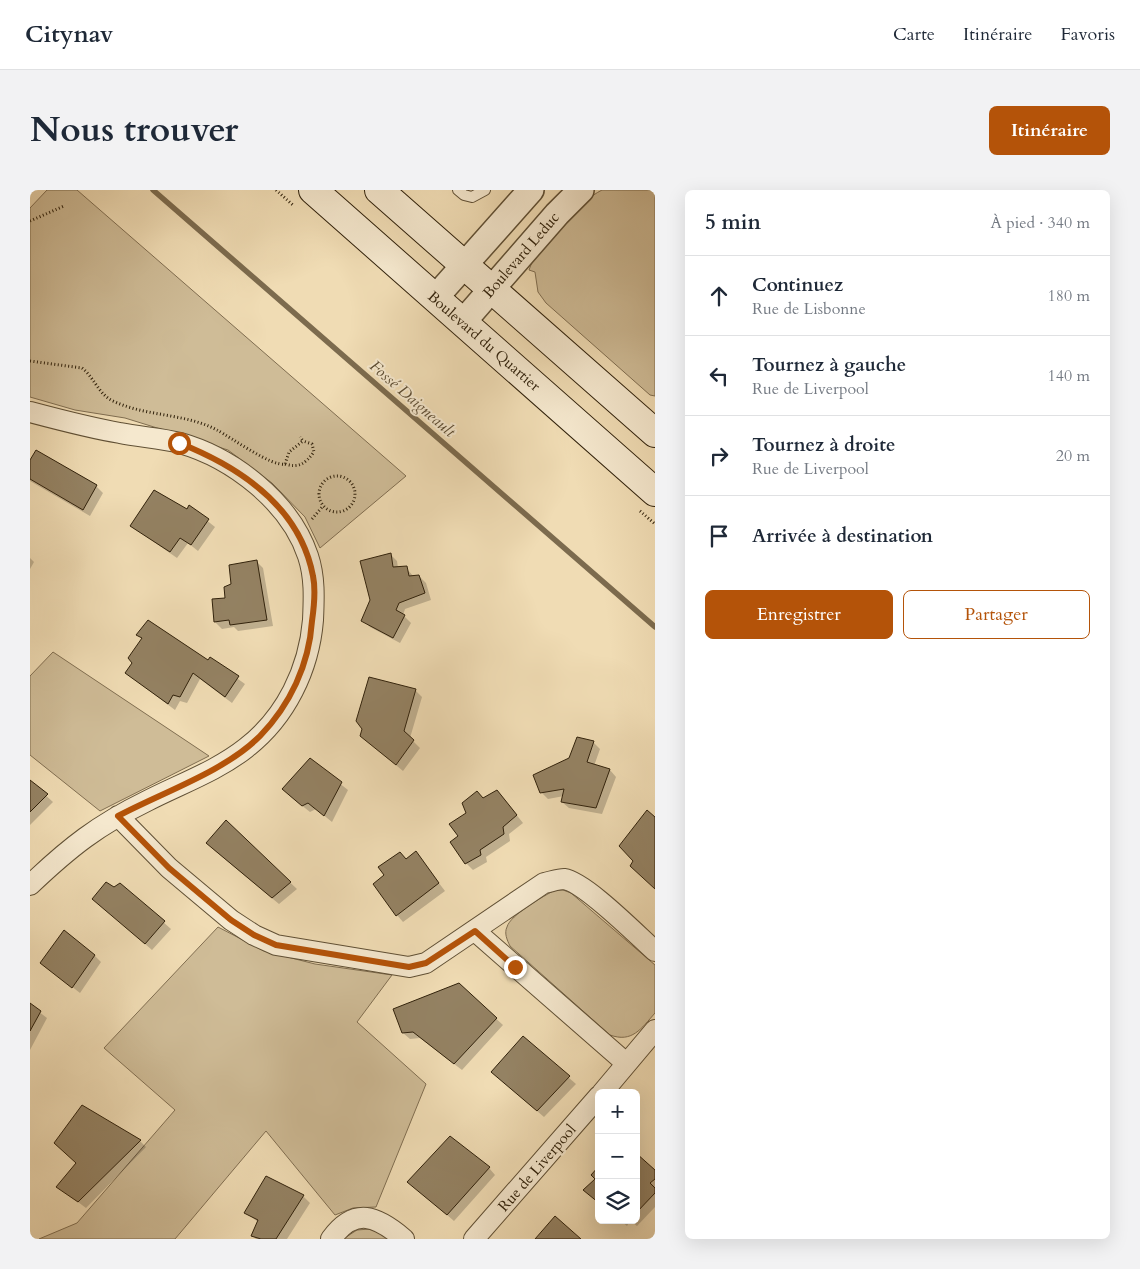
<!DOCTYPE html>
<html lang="fr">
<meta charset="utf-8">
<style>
body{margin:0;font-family:Cardo,serif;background:#f2f2f3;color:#1f2937}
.controls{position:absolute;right:15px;bottom:15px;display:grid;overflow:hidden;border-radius:8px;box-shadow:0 5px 20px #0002}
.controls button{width:45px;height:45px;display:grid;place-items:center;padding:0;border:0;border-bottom:1px solid #e0e1e3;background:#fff;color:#1f2937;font:25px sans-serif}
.stop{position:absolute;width:15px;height:15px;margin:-11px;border:4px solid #b45309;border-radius:50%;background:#fff}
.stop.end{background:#b45309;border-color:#fff;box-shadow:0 1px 5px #0008}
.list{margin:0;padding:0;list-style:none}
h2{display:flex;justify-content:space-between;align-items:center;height:65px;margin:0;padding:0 20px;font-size:21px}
h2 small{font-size:16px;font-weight:400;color:#747a83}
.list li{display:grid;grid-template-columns:32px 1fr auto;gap:15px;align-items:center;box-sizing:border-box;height:80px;padding:0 20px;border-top:1px solid #e0e1e3}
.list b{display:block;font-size:19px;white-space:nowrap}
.list p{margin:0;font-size:16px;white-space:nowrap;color:#747a83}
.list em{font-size:16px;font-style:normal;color:#747a83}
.actions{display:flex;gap:10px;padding:15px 20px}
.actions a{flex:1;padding:11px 0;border:1px solid #b45309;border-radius:8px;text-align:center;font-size:18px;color:#b45309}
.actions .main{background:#b45309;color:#fff}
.icon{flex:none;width:28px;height:28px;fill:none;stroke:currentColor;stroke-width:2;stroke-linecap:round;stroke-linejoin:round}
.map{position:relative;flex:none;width:625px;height:1049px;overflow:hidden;border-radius:8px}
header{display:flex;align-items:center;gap:30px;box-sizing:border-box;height:70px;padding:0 25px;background:#fff;border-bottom:1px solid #e0e1e3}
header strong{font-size:24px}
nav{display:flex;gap:28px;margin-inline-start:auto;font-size:18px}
.intro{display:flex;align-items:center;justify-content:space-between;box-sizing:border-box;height:120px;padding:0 30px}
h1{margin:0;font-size:35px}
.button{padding:12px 22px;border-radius:8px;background:#b45309;color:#fff;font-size:18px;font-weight:700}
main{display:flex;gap:30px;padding:0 30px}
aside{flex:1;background:#fff;border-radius:8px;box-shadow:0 5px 20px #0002}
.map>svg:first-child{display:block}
.green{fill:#cfbc97;stroke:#806e51}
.shadow{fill:#0003}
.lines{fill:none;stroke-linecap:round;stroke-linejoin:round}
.stream{stroke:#7c6b4e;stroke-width:5.5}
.building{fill:#948263;stroke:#30210b}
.service-casing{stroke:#605035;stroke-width:12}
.minor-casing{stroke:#605035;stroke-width:22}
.tertiary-casing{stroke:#605035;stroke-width:28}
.secondary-casing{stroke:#30210b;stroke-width:30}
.path{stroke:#30210b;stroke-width:3;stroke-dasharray:1 2.5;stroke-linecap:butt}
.service{stroke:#f5e8ce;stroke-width:10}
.minor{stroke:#f5e8ce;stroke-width:20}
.tertiary{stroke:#f5e8ce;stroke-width:25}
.secondary{stroke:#f5e8ce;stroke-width:28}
.route{stroke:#b45309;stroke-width:6}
.labels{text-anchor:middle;stroke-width:4;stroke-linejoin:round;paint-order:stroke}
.street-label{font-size:15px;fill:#30210b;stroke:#f5e8ce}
.water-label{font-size:16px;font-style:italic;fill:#5c4c32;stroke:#f5e8ce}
</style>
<header>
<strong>Citynav</strong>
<nav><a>Carte</a><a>Itinéraire</a><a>Favoris</a></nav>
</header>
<div class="intro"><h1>Nous trouver</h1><a class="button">Itinéraire</a></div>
<main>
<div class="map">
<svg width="625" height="1049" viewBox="0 0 625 1049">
<rect width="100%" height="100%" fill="#f0dcb4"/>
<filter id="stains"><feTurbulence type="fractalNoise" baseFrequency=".004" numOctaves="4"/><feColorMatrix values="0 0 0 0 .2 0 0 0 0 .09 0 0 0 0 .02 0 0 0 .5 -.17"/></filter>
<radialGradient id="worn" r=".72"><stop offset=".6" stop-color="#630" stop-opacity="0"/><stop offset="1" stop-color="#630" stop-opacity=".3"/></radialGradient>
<path class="green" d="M17,0H47L376,286L290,358L275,327L242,293L198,260L95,228L45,220L0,207V18Z
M572,0H625V206L620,205L516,113L508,102L505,82L499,80C507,55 548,12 572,0Z
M23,462L179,566L70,621L0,565V486Z
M525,700H533L541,703L625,775V823C611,839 602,853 580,845L480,756C477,750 474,743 477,737C480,725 514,706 525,700Z
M188,737L234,761L285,774L362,785L327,832L396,894L346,1017L323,1018L305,1025L236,941L145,1049H9L47,1033L145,920L74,858Z
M340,1039L352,1044L359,1049H313L327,1040Z"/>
<path class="shadow" d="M6,262L66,296L73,303L60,326L0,291V273Z
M160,317L185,337L168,361L158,353L147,368L101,336L157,321Z
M361,365L367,371L368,378H376L384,387L389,386L396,393L401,410L375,419L373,425L381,433L370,453L340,437L333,430Z
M0,368L4,372L0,379Z
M226,371L233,378L243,436L208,441L204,437L192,439L185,432L202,395Z
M108,445L179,472L180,469L215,494L202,513L170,489L157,513L150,511L145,520L96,483L103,473L112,449Z
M385,500L392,507L380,548L390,558L373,581L331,546L334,538Z
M563,552L570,559L564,576L580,580L586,587L572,624L539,618L532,612L534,606L518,609L511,602L540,569Z
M280,570L318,600L302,632L286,619L280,622L260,606Z
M0,591L23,612L0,635Z
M473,608L493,633L479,644L480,651L456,667L457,672L443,680L436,673L430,647L454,610Z
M196,632L267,699L249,714L184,660Z
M386,663L415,701L373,732L367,725L376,670Z
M90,694L141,739L122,760L70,715Z
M64,765L71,772L50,803L12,773Z
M429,795L473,835L432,880L390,848L380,849L373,843Z
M0,815L17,828L0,860Z
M493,848L546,894L514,927L470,889Z
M110,951L116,957L56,1018L28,997Z
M606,965L625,982V1017L607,1036L600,1031L597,1036L590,1030H606Z
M459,978L465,985L424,1031L386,998Z
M273,1006L280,1013L257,1049H226L222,1045L228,1032L216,1023Z"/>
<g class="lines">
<path class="stream" d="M123,0L625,437"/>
</g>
<path class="building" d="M6,260L67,295L53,320L0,289V270Z
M124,300L157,319L159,315L179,329L161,355L150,348L140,362L100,336Z
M361,363L363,377L377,376L379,386L389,385L395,403L369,413L366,420L375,425L363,448L331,431L340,410L330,371Z
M227,370L237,430L200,435L199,430L184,432L182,409L195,408L194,397L201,394L199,375Z
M118,430L178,470L180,467L209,486L195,507L163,483L150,507L143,505L138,514L95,483L102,473L98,468L112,448L106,445Z
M339,487L386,499L374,541L384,550L366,575L330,546L332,539L326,531Z
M547,547L564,551L557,572L580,579L566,618L531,612L534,599L510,603L503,585L539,568Z
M280,568L312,592L294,626L278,613L272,616L252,599Z
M0,590L18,604L0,622Z
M467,600L487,625L473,637L474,644L450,660L451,665L435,674L420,652L428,646L419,634L436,623L432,613L447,601L453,608Z
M617,620L625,627V699L600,676L603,671L589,656Z
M196,630L261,692L242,708L176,653Z
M386,661L409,693L366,726L343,694L354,685L348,677L370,662L376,669Z
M76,692L84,697L90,693L135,731L115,754L62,709Z
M34,740L65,765L42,798L10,773Z
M429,793L467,828L424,874L383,842L372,843L363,819Z
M0,813L11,821L0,841Z
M493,846L540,886L507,921L461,882Z
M52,915L111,950L48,1012L26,997L46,973L24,953Z
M420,946L460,977L417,1025L377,992Z
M606,963L625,980V989L620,993L625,998V1003L606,1023Z
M569,976V1013L553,1000L565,989L561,985Z
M236,986L274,1005L246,1049H231L221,1046L228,1030L214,1023Z
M525,1026L551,1049H505Z"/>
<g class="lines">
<defs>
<path id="service" d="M428,0L434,5L442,7L455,0"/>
<path id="minor" d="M0,222C30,230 60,238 90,243C109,247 131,248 150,253C203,268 260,312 278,366C285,387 284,408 283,430C279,479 256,527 216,558C187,581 150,594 117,611C68,635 40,657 0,695
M88,626L139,678L201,730L224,745L246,755L379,777L396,773L514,693C520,692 528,689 534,689C555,692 607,745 625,761
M445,741L596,873
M572,903L625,840
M301,1049C325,1016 347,1026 374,1049
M444,1049L569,906"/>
<path id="tertiary" d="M405,108L501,0
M433,132L527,24L551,0"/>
<path id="secondary" d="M283,0L625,302
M349,0L625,243"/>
</defs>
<use href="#service" class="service-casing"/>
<use href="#minor" class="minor-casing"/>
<use href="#tertiary" class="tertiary-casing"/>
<use href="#secondary" class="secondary-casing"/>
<path class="path" d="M246,0L264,16
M0,31L34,16
M0,171L52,178C64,187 69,205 83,211C117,227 155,223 187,240C202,248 242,277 255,274L259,262L273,251L270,247
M255,274C269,278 275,274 284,262L282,254L273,251
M289 304a18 18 0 1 1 36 0a18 18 0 1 1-36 0Z
M610,321L625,334
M282,329L293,316"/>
<use href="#service" class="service"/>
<use href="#minor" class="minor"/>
<use href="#tertiary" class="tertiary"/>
<use href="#secondary" class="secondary"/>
</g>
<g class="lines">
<path class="route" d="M149,253C210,277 270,317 283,386C286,400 284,417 282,431C279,475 260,515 230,546C194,582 133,602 88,626L139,678L201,730L224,745L246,755L379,777L396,773L445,741L485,777"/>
</g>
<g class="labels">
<g class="street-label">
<text transform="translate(491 65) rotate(-49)" y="5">Boulevard Leduc</text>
<text transform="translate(454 151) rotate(41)" y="5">Boulevard du Quartier</text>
<text transform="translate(507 978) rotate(-49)" y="5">Rue de Liverpool</text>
</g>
<g class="water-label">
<text transform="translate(383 208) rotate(41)" y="6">Fossé Daigneault</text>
</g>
</g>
<rect width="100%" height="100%" filter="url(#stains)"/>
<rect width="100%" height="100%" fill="url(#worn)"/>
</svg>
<div class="controls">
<button>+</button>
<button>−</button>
<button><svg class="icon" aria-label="layers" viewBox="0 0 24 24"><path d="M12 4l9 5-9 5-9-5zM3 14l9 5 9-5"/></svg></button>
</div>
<div class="stop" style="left:149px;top:253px"></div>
<div class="stop end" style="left:485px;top:777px"></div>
</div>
<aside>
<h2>5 min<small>À pied · 340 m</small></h2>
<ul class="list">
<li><svg class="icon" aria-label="ahead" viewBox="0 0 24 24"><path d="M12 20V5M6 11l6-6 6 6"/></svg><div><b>Continuez</b><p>Rue de Lisbonne</p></div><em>180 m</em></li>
<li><svg class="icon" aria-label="left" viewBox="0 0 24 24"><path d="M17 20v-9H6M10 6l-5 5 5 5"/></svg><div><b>Tournez à gauche</b><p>Rue de Liverpool</p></div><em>140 m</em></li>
<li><svg class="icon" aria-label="right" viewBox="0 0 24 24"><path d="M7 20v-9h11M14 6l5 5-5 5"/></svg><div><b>Tournez à droite</b><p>Rue de Liverpool</p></div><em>20 m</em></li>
<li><svg class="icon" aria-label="arrive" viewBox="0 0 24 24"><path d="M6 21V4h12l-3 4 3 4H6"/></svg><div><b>Arrivée à destination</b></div></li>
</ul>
<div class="actions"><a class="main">Enregistrer</a><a>Partager</a></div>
</aside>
</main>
